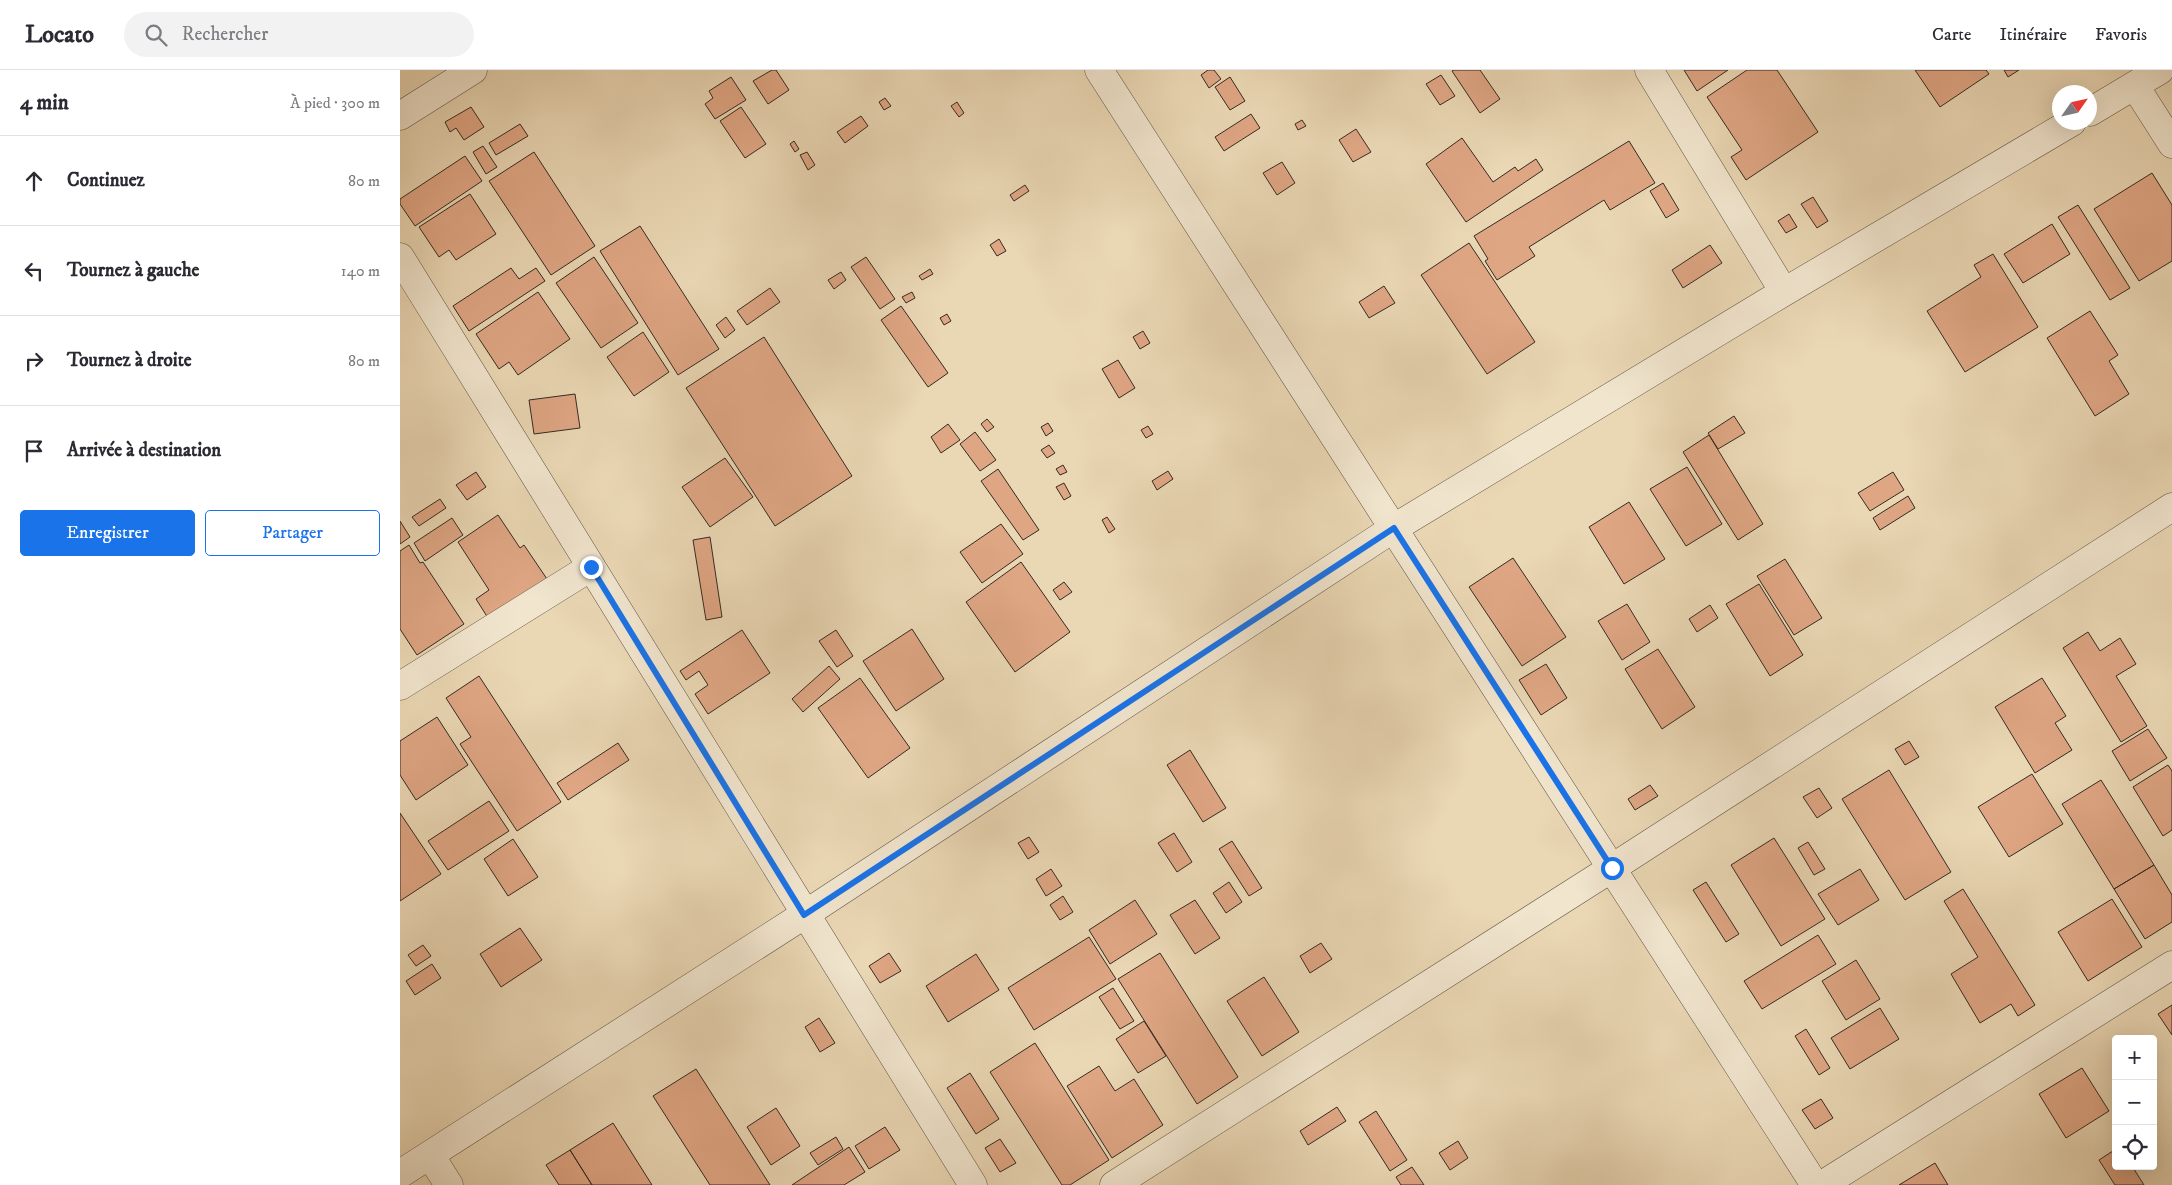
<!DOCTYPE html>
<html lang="fr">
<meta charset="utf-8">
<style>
body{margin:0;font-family:"IM FELL DW Pica",serif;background:#f2f2f3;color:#2b2b33}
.controls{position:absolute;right:15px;bottom:15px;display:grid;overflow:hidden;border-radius:5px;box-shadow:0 5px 20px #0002}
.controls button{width:45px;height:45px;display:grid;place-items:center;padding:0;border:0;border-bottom:1px solid #e1e1e2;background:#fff;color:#2b2b33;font:25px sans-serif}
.compass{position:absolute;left:1652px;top:15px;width:45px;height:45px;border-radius:50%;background:#fff;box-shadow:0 5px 20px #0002;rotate:56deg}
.stop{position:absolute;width:15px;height:15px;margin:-11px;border:4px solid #1a73e8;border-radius:50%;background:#fff}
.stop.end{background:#1a73e8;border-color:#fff;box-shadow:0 1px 5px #0008}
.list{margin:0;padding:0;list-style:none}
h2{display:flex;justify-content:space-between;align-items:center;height:65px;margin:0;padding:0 20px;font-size:21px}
h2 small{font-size:16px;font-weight:400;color:#7c7c81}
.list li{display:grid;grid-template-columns:32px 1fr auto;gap:15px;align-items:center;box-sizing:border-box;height:90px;padding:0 20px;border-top:1px solid #e1e1e2}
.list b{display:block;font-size:19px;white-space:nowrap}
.list em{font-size:16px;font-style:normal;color:#7c7c81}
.actions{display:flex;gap:10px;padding:15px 20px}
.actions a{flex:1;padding:11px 0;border:1px solid #1a73e8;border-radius:5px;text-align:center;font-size:18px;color:#1a73e8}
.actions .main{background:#1a73e8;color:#fff}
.icon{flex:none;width:28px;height:28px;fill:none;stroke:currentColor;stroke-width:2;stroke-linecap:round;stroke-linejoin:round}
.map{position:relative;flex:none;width:1772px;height:1115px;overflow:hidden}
header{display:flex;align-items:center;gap:30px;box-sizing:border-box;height:70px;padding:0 25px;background:#fff;border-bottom:1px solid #e1e1e2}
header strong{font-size:24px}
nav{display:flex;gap:28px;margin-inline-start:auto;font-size:18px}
.search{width:350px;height:45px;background:#f2f2f3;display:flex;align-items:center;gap:12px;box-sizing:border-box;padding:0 18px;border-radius:28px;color:#7c7c81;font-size:19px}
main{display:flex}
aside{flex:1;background:#fff}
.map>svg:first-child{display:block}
.building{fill:#dfa684;stroke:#352b23}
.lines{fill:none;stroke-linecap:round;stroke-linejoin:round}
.minor-casing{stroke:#625647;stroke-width:29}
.minor{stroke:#f1e5ce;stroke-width:28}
.route{stroke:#1a73e8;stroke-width:6}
</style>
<header>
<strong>Locato</strong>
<div class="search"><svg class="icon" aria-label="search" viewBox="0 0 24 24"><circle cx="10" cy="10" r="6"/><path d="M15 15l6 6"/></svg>Rechercher</div>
<nav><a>Carte</a><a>Itinéraire</a><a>Favoris</a></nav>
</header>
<main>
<aside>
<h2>4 min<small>À pied · 300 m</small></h2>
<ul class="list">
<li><svg class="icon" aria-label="ahead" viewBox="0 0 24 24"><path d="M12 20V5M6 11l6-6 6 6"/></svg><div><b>Continuez</b></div><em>80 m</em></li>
<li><svg class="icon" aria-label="left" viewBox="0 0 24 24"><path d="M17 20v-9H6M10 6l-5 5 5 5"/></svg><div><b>Tournez à gauche</b></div><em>140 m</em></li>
<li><svg class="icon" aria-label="right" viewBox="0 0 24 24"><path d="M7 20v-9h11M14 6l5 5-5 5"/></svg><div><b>Tournez à droite</b></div><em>80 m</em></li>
<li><svg class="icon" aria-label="arrive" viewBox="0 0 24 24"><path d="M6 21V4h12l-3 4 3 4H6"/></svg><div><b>Arrivée à destination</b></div></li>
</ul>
<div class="actions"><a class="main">Enregistrer</a><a>Partager</a></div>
</aside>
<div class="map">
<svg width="1772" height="1115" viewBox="0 0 1772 1115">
<rect width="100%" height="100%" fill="#ead7b4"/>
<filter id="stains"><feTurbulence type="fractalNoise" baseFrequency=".004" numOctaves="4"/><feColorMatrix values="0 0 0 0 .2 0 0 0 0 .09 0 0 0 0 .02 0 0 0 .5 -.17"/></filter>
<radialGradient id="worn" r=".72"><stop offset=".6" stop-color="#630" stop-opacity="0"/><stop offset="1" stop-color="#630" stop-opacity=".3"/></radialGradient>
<path class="building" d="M372,0H376L389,20L368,34L353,11Z
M808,0H814L821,9L809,18L801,5Z
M1054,0H1080L1100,29L1080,43L1052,1Z
M1284,0H1328L1297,21Z
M1347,0H1377L1418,62L1346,110L1331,87L1342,80L1307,27Z
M1515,0H1586L1589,4L1540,37Z
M1604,0H1619L1608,7Z
M1041,5L1055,26L1040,35L1026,14Z
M331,7L346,30L315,49L305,34L313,28L309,21Z
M830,7L845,31L830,40L815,17Z
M485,28L491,36L484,40L479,32Z
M557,32L564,43L559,47L551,36Z
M71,37L84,57L64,70L56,58L50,62L45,52Z
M341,37L366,74L345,88L320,51Z
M851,44L860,58L824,81L815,67Z
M461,46L468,56L445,73L437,62Z
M902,50L906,56L898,60L895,54Z
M120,54L128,66L96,85L89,73Z
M956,59L971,82L953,92L939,70Z
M1062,68L1093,112L1115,97L1118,101L1136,89L1143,100L1066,152L1026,94Z
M394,71L399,79L395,82L390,74Z
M1229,71L1255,113L1210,140L1204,130L1129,177L1135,186L1097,210L1085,191L1088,189L1074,166Z
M83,76L97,97L86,104L73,82Z
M134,82L195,176L151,205L89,111Z
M407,82L415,95L408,100L400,85Z
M65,86L82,111L15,156L0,134V129Z
M882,92L895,113L877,125L863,103Z
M1752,103L1772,135V191L1739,211L1694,139Z
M1263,113L1279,140L1266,148L1250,121Z
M625,115L629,121L614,131L610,125Z
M70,124L96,164L56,190L49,180L39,187L19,157Z
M1413,127L1428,151L1417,158L1401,134Z
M1678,135L1730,218L1710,230L1658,147Z
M1389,144L1397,157L1386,163L1378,151Z
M1652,154L1670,184L1623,213L1604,184Z
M240,156L319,279L278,305L200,181Z
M599,169L606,181L597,186L590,175Z
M1069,173L1135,272L1087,304L1021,205Z
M1310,175L1322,193L1283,218L1272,200Z
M1593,184L1638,257L1565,302L1527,241L1581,207L1574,195Z
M194,187L238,253L201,278L156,213Z
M466,187L495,229L480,239L451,197Z
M111,198L119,209L136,198L145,211L69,261L53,236Z
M530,199L533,204L522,210L519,206Z
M441,202L446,210L434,219L428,210Z
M984,216L995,233L969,248L959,232Z
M370,218L380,232L347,255L337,241Z
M138,222L170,269L118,305L109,292L99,299L76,264Z
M512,222L515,228L506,233L502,227Z
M501,236L548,303L528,317L481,250Z
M1690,241L1718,285L1709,291L1729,324L1695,346L1647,268Z
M547,244L551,251L544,255L540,248Z
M326,247L335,260L325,268L316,255Z
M743,261L750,273L740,279L733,267Z
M243,262L269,302L234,326L207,287Z
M364,267L452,406L375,456L286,318Z
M718,290L735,318L719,328L702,299Z
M175,324L180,358L134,364L129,330Z
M1334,346L1345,363L1318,379L1308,363Z
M587,349L594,357L587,362L581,354Z
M648,353L653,361L646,366L641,357Z
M548,354L560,370L541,383L531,367Z
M748,356L753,364L746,368L741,360Z
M575,362L596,390L580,401L560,374Z
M1309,365L1363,454L1338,470L1283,382Z
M649,375L655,383L647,388L641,380Z
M325,388L353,427L310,457L282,417Z
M663,395L667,402L660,405L656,399Z
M1287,397L1322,454L1286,476L1250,419Z
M598,399L639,460L623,470L581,411Z
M768,401L773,409L757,420L752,411Z
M76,402L86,417L67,430L56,415Z
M1493,402L1504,420L1470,441L1458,423Z
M664,413L671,426L664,430L656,417Z
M1508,426L1515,438L1480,460L1473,448Z
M40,429L46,438L19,456L12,447Z
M1229,432L1265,489L1224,514L1189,457Z
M98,445L120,478L124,475L147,509L88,548L76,529L89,520L58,472Z
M707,447L715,459L709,463L702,450Z
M52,448L63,465L25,491L14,473Z
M0,451L10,467L0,474Z
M601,454L623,484L582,513L560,482Z
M310,467L322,547L306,550L293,470Z
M9,475L20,493L23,492L64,554L17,585L0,559V481Z
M1113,488L1166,567L1122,596L1069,517Z
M1385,489L1422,548L1394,565L1357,506Z
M621,492L670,562L615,602L566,532Z
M664,512L672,522L660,530L653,520Z
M1359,514L1403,585L1370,606L1326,534Z
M1227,534L1250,572L1222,590L1198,551Z
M1310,535L1318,548L1297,562L1289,549Z
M512,559L544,609L496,641L463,591Z
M342,560L370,603L308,644L295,624L308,615L299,601L286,610L280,601Z
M436,560L453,586L437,597L419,571Z
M1688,562L1700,581L1720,568L1736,594L1716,606L1747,656L1721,672L1663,578Z
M1258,579L1295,637L1262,659L1225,599Z
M1146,594L1167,628L1141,645L1119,610Z
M429,596L440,609L403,642L392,629Z
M79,606L161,732L117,761L60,674L71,667L46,628Z
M460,608L510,678L468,708L418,638Z
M1642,608L1666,646L1655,653L1672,680L1635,703L1595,637Z
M37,647L68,695L16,730L0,705V671Z
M1748,659L1767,688L1730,711L1712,681Z
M1509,671L1519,687L1505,695L1495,679Z
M218,673L229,690L168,730L157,713Z
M790,680L826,738L803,752L767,695Z
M1768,695L1772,701V760L1763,766L1733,717Z
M1489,700L1551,802L1505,830L1442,729Z
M1632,704L1663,754L1609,787L1578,737Z
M1701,710L1754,795L1714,819L1662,734Z
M1250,715L1258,726L1235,740L1228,729Z
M1419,718L1432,738L1417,748L1403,727Z
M89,731L109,761L48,800L28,771Z
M0,743L41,804L0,831Z
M774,763L792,792L777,802L758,773Z
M629,767L639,782L628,789L618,773Z
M1374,768L1425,849L1381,876L1331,795Z
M113,769L138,807L108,826L84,789Z
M832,771L862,818L849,826L819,779Z
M1408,772L1425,799L1414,805L1398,778Z
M1754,795L1772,825V852L1745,869L1714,819Z
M651,799L662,816L646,826L636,809Z
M1460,799L1479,830L1438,855L1418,824Z
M829,812L842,832L826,843L813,823Z
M1306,812L1339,864L1326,872L1293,820Z
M1563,819L1635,935L1618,946L1611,934L1580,953L1551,904L1578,887L1544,831Z
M663,826L673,842L660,850L650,835Z
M1712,829L1742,877L1688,911L1658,862Z
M735,830L757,864L710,894L689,860Z
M795,830L820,868L795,884L770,845Z
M120,858L142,890L101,917L80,884Z
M1418,865L1436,894L1362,939L1344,911Z
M689,867L716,909L634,960L608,918Z
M921,873L932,889L910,903L900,886Z
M23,875L31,886L16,896L8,885Z
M489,883L501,901L480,913L469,896Z
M760,883L838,1007L797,1034L718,909Z
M576,884L599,920L548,952L526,916Z
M1456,890L1480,929L1446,950L1422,911Z
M32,894L41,908L15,925L6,911Z
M864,907L899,962L862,986L827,931Z
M713,918L734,951L720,959L699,927Z
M1772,935V965L1758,944Z
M1480,938L1499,969L1450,999L1431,968Z
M419,948L435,973L420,982L405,957Z
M744,951L766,986L738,1003L716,969Z
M1406,959L1430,998L1419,1005L1395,966Z
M635,973L709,1090L670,1115H662L590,1002Z
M699,996L715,1021L734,1009L763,1055L712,1088L667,1016Z
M1682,998L1709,1041L1666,1068L1639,1024Z
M296,999L370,1115H310L253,1026Z
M570,1003L599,1049L576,1064L547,1018Z
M1421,1029L1433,1048L1415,1059L1402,1040Z
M937,1037L946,1051L908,1075L900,1061Z
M376,1038L400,1076L371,1095L347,1057Z
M976,1041L1007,1090L990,1101L959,1052Z
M213,1053L252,1115H192L170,1080Z
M485,1057L500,1080L469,1099L455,1076Z
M436,1067L443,1079L418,1095L410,1083Z
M600,1069L616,1093L600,1102L585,1078Z
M1058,1071L1068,1088L1050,1100L1039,1083Z
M449,1077L465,1102L444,1115H392Z
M1716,1079V1096H1732L1744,1115H1715L1699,1090Z
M170,1080L192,1115H159L146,1095Z
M1535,1093L1548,1115H1499Z
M1012,1097L1024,1115H1001L996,1107Z"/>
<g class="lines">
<defs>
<path id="minor" d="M699,0L1415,1115
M1249,0L1384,222
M1735,16L1772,74
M1690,42L1760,0
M0,46L73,0
M0,187L573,1115
M0,616L191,497
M30,1085L49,1115
M0,1104L404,845L994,458L1384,222L1672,52
M714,1115L1212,798L1772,437
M1422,1115L1772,895"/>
</defs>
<use href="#minor" class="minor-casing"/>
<use href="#minor" class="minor"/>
</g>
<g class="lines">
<path class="route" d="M191,497L404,845L994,458L1212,798"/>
</g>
<rect width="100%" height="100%" filter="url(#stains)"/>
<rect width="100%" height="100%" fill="url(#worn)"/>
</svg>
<div class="controls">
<button>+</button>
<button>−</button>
<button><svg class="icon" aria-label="locate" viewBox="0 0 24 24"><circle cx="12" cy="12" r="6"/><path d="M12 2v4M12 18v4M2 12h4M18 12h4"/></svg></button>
</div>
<svg class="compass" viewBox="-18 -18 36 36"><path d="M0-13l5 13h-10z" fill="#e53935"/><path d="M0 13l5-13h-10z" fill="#7c7c81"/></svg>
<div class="stop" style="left:1212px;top:798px"></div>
<div class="stop end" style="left:191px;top:497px"></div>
</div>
</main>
